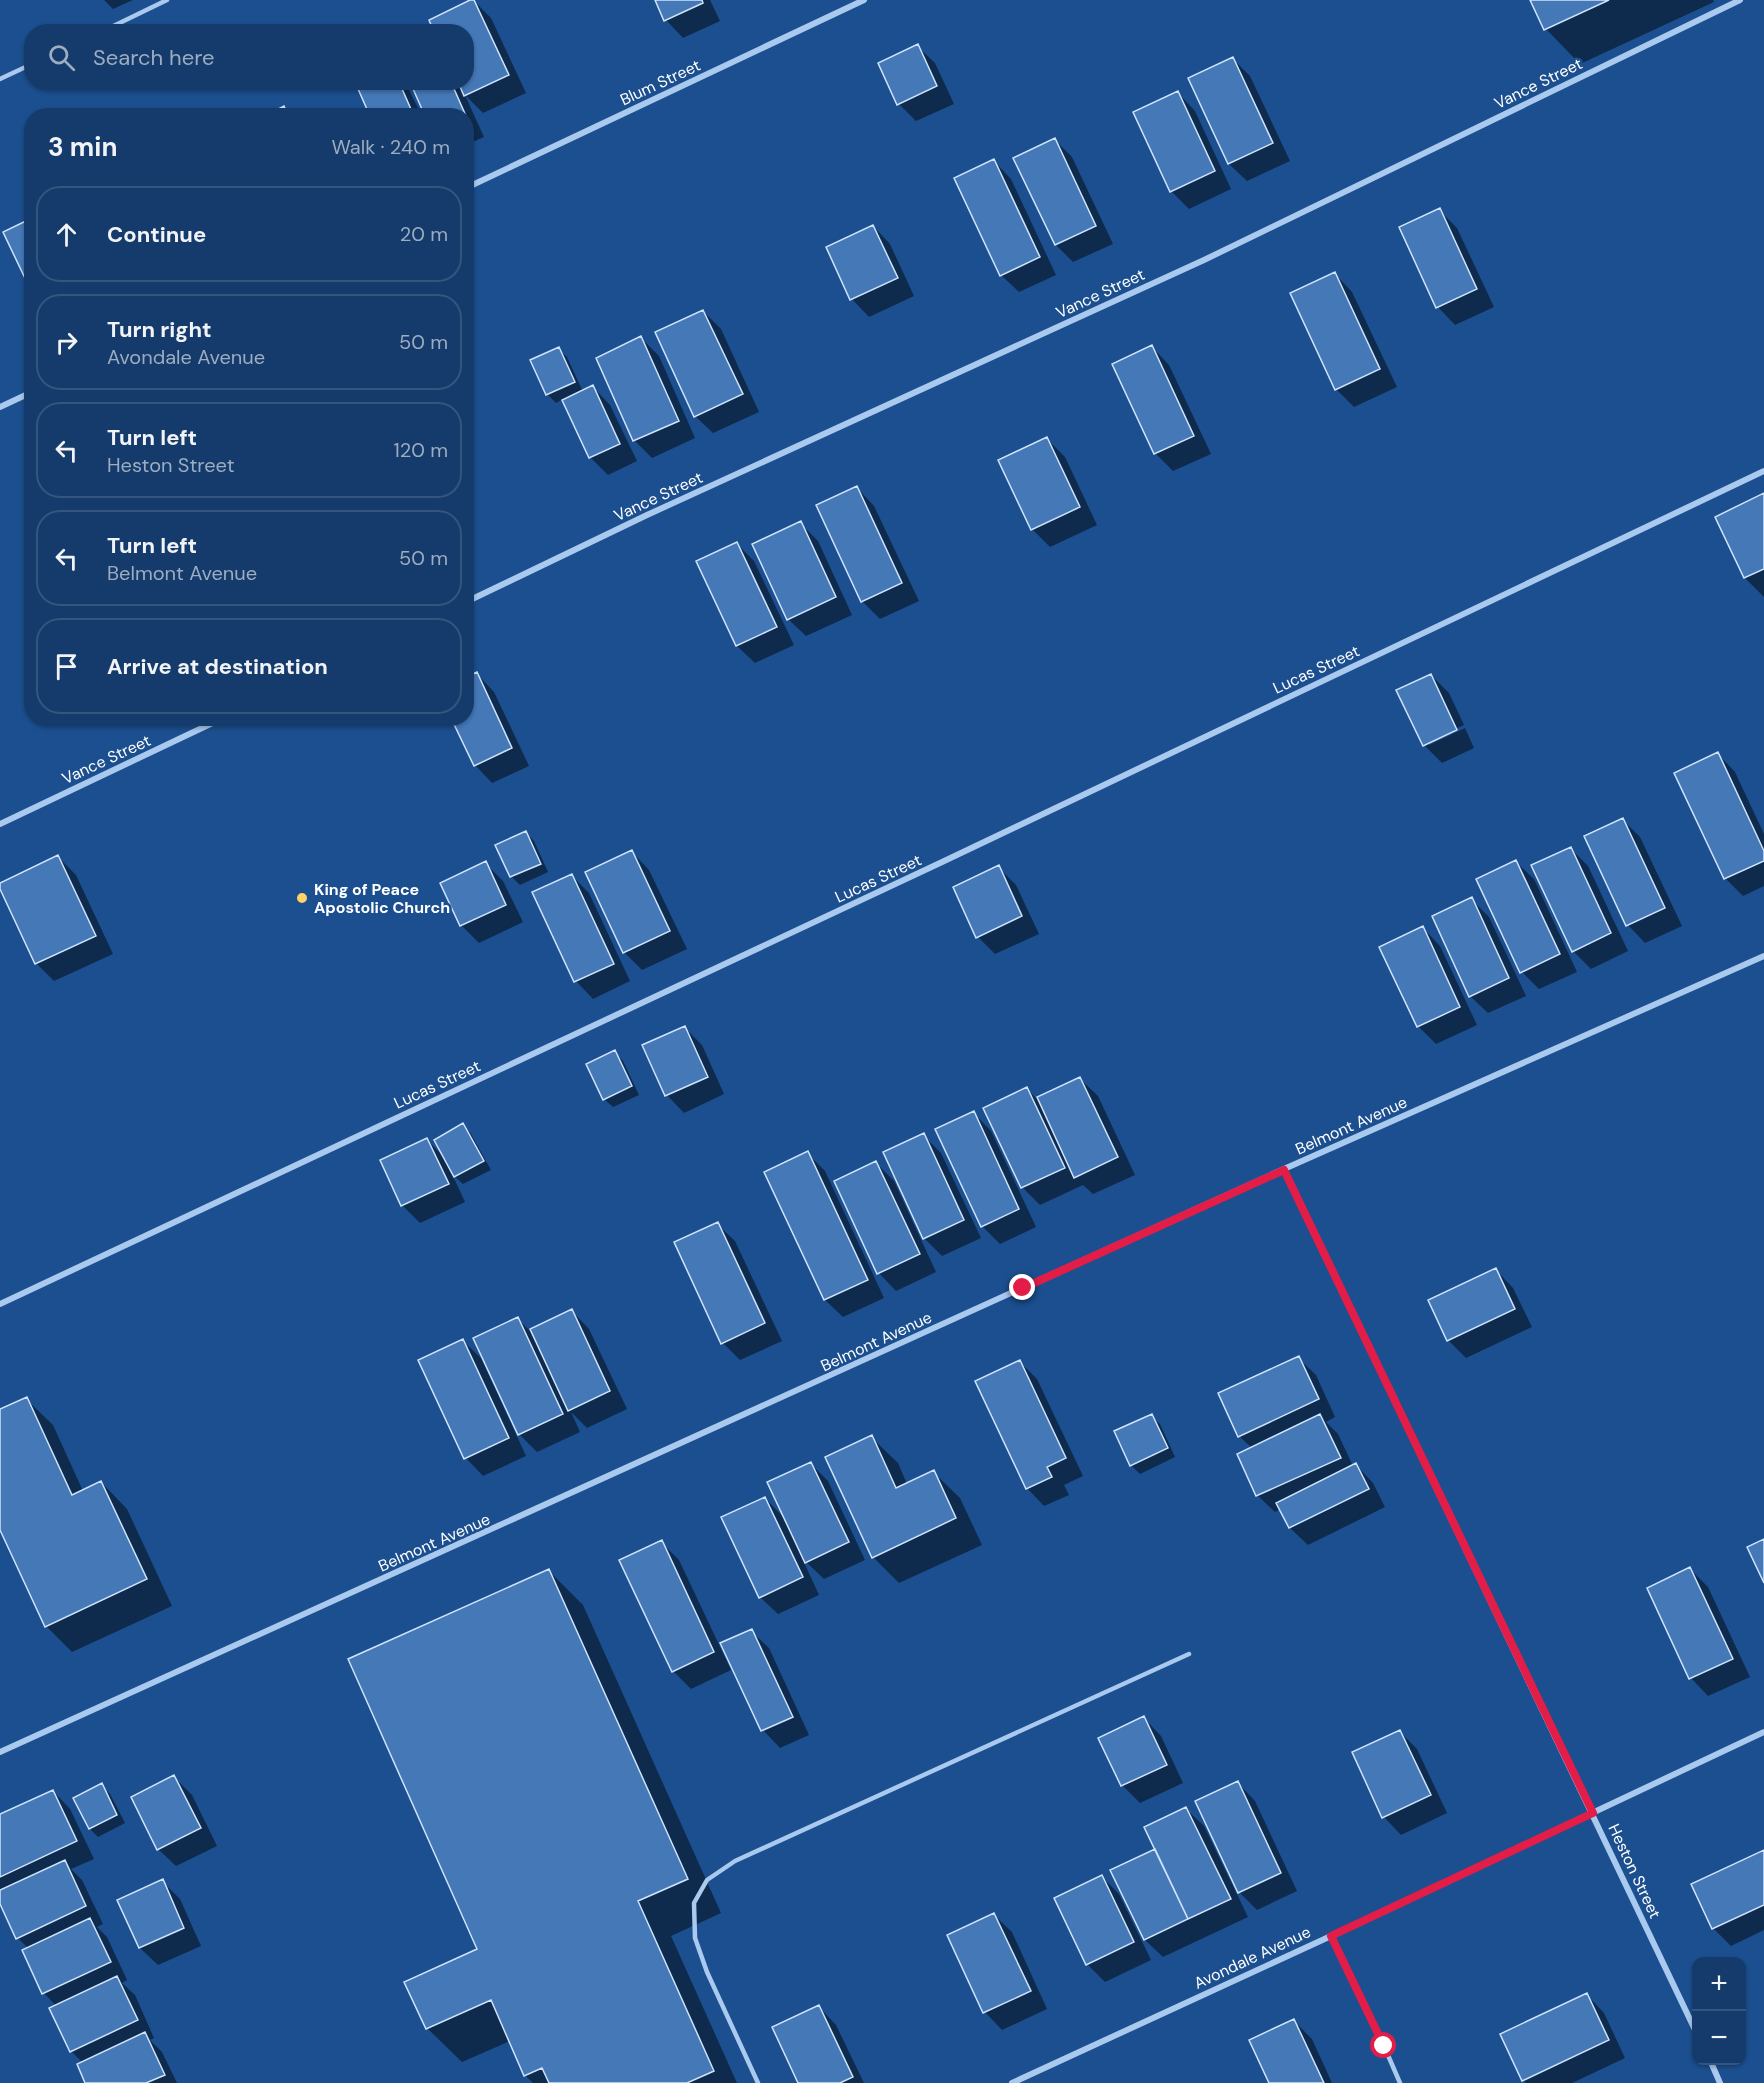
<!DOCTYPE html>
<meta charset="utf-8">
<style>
body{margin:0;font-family:"DM Sans",sans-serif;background:#1d4271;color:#f1f3f6}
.controls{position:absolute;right:18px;bottom:18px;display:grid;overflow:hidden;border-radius:12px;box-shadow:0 2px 4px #0004}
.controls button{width:54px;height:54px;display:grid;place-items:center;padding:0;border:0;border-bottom:2px solid #33557e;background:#143b6b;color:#f1f3f6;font:30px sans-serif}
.stop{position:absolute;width:18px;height:18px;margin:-14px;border:4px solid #e11d48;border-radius:50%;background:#fff}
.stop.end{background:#e11d48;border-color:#fff;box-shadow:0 2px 6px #0008}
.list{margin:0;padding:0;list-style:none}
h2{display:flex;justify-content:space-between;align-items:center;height:78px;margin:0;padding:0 24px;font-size:26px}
h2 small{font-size:20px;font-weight:400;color:#9dadc1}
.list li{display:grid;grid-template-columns:39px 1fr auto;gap:18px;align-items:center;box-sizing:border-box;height:96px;margin:0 12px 12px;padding:0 12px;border:2px solid #33557e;border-radius:24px}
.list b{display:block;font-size:22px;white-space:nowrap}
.list p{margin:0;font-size:20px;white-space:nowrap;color:#9dadc1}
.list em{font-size:20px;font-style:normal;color:#9dadc1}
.icon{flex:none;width:33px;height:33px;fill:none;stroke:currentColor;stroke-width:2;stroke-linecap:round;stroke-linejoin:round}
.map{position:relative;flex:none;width:1764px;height:2083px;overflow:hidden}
.search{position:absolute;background:#143b6b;box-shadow:0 2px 4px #0004;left:24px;top:24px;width:450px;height:66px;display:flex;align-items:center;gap:15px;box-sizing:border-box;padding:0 21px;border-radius:24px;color:#9dadc1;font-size:22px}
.panel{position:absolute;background:#143b6b;box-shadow:0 2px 4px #0004;left:24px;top:108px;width:450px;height:618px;border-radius:24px}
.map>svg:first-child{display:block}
.shadow{fill:#0007}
.building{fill:#4478b7;stroke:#cfe3fa;stroke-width:1.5}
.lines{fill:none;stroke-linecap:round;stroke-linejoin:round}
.lane{stroke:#a9c9ee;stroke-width:4.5}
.street{stroke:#a9c9ee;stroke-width:6}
.route{stroke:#e11d48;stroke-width:8}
.poi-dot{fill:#ffd166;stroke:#1b4f8f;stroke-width:2}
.labels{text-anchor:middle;stroke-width:5;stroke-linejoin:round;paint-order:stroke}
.street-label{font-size:16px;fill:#fff;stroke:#1b4f8f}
.poi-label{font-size:16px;font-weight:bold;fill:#fff;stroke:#1b4f8f;text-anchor:start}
</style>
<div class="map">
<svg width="1764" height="2083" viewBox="0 0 1764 2083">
<rect width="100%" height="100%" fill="#1b4f8f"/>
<path class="shadow" d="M104,0H133L113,9Z
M473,0L491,18L526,93L483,113L465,95L484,137L466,145V116H427L412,82H466Z
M656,0H710L720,21L683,38L666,20Z
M1532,0H1713L1714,2L1580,64L1546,29Z
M917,46L935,63L954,104L916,121L899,104Z
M1233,59L1250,76L1290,161L1247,181L1229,164L1190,78Z
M358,82H405L422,116H372Z
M1178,93L1195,111L1231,189L1189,209L1171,191Z
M1054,139L1072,157L1113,244L1073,262L1056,245Z
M994,161L1011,179L1056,275L1019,292L1001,275Z
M1439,210L1457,228L1494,307L1455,325L1438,307Z
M873,226L890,244L914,296L869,317L852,299Z
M1335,274L1352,292L1397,387L1354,407L1336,389Z
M703,311L721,329L759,412L713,433L695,416Z
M641,338L659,356L695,438L652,458L634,440Z
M1152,347L1169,365L1211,454L1173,471L1156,454L1114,365Z
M558,349L567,357L583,392L593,387L610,405L637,461L608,475L590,457L563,399L556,403L547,394Z
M1047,439L1065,457L1097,525L1050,547L1032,529Z
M857,488L874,506L919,601L880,619L862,601Z
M1764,495V597L1745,578Z
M800,523L818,541L852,615L806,636L788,619Z
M737,544L754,561L794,645L755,663L737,646L698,562Z
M477,674L494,692L529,766L492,783L475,765L466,718Z
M1431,675L1449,693L1464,725L1429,741V745L1465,728L1474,748L1442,763L1424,745Z
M1718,754L1735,772L1764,834V886L1743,896L1725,878Z
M1623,820L1640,837L1682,926L1645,943L1628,925L1586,837Z
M526,833L534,841L548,872L520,885L511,876Z
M1570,848L1588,866L1628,951L1591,969L1573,951Z
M632,852L649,870L687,949L642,970L624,952Z
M58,857L76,875L113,954L54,981L36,963L0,884Z
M1516,862L1534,879L1577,972L1539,989L1522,972Z
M485,863L503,881L523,922L479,943L461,925Z
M998,867L1016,885L1039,934L995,954L978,937Z
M572,876L589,893L630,981L593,999L576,981Z
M1471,899L1489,917L1526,996L1488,1013L1470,996Z
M1423,928L1440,946L1477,1025L1436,1044L1418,1026Z
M684,1027L702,1045L724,1094L684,1113L667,1095L644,1046Z
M615,1052L623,1061L639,1095L613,1107L604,1099Z
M1080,1079L1098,1096L1135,1175L1093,1194L1083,1185L1040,1205L1022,1187L1027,1089L1037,1099Z
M974,1113L991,1131L1036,1227L1000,1244L982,1226Z
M463,1125L471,1134L491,1170L463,1184L452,1174L465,1202L420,1223L402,1205L427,1140L443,1156Z
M923,1135L941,1153L981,1238L942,1256L924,1238Z
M807,1153L825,1171L884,1298L843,1317L825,1300L766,1172Z
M876,1163L894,1181L936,1272L896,1291L879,1273Z
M717,1224L735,1241L782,1341L740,1360L723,1343Z
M1496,1270L1513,1288L1532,1327L1466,1358L1448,1340Z
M572,1311L589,1329L627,1409L587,1428L571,1412L580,1432L537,1452L520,1435L475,1338L517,1318L530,1331Z
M463,1341L481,1358L526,1456L483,1476L466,1458Z
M1298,1358L1316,1375L1335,1417L1326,1422L1338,1434L1353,1466L1356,1465L1373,1483L1385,1507L1308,1545L1290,1528L1281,1509L1275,1512L1257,1495L1252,1448L1239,1436Z
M1020,1362L1037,1379L1083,1476L1064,1485L1069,1495L1044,1506L1027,1488Z
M26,1399L53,1425L83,1491L101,1482L127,1509L172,1606L72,1652L46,1626L0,1527V1411Z
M1151,1416L1160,1424L1175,1457L1140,1474L1131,1465Z
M871,1437L898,1463L907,1484L933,1472L960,1498L982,1545L899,1583L873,1557Z
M811,1464L828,1481L865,1560L824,1579L802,1558L819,1595L778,1614L760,1597L765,1498L786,1520Z
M661,1542L679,1560L731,1670L691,1689L673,1671Z
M1690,1569L1708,1587L1750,1677L1708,1696L1691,1678L1649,1588Z
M549,1571L583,1605L721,1913L671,1936L737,2083H533L525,2075L510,2041L462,2062L427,2028L479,1950Z
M751,1631L769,1648L809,1735L780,1748L763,1730L722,1644Z
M1144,1718L1161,1736L1183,1783L1140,1803L1122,1785Z
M1400,1732L1417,1749L1447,1813L1401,1835L1384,1817Z
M174,1777L192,1795L217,1846L176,1866L158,1849Z
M1238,1783L1255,1801L1297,1891L1257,1910L1239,1892Z
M101,1785L110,1794L125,1823L98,1837L90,1829L75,1799Z
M53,1791L70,1809L94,1859L71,1869L82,1880L103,1924L97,1927L107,1937L127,1980L122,1983L135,1995L154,2038L150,2040L162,2052L177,2083H87L83,2063L71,2051L56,2006L44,1993L24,1950L28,1948L18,1938L0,1900V1816Z
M1186,1809L1204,1826L1248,1917L1163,1957L1145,1940L1112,1871L1157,1849Z
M1764,1852V1930L1731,1946L1713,1928Z
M1102,1877L1119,1894L1151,1960L1105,1982L1087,1964Z
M162,1881L180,1899L201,1946L158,1965L140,1948L119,1900Z
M994,1915L1012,1932L1047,2009L1002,2030L985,2012Z
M1587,1995L1604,2013L1625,2058L1572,2083H1526L1523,2080Z
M819,2007L836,2025L864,2083H799Z
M1294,2021L1312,2039L1332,2083H1271Z"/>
<path class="building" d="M470,0H474L509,75L464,96L458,82H466V32H434L429,20Z
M655,0H702L703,3L664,21Z
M1530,0H1609L1544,30Z
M918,44L937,86L897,105L878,63Z
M1233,57L1273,143L1228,164L1188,78Z
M355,82H399L414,116H370Z
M410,82H451L466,116H425Z
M1178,91L1215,171L1170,192L1133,112Z
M284,106L288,116H265Z
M1055,138L1096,226L1055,245L1013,158Z
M994,159L1040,257L1000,276L954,178Z
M1440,208L1477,289L1436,308L1399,227Z
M32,218V293L3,232Z
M873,225L898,278L850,300L826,247Z
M1335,272L1380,369L1335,390L1290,293Z
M703,310L743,394L694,417L655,332Z
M641,336L679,421L633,441L596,358Z
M1152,345L1194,436L1154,454L1112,364Z
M559,347L575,382L546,395L530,360Z
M593,385L620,444L589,458L562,400Z
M1047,437L1080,507L1031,530L998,460Z
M857,486L902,583L861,602L816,505Z
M1764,493V569L1744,578L1715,517Z
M801,521L836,597L787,620L752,544Z
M737,542L777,627L736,646L696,561Z
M477,672L512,748L474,766L451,718H466V677Z
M1431,674L1457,730L1423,746L1396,690Z
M1718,752L1764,851V861L1724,879L1674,773Z
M1623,818L1665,908L1626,926L1584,836Z
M526,831L541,864L510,877L495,845Z
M1571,847L1611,933L1572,952L1531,865Z
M632,850L670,931L623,953L585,872Z
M58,855L96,936L35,964L0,889V883Z
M1516,860L1560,954L1520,973L1476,879Z
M486,861L506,905L460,926L440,883Z
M999,865L1022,916L976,938L953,887Z
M572,874L614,964L574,982L532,892Z
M1472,897L1509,978L1469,997L1432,916Z
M1423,926L1460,1007L1417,1027L1379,947Z
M685,1026L708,1077L665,1096L642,1045Z
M615,1050L632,1086L603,1100L586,1064Z
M1080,1077L1118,1157L1074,1178L1037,1097Z
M1027,1087L1065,1168L1021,1188L983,1108Z
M974,1111L1019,1209L981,1227L935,1129Z
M463,1123L484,1161L454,1177L434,1140Z
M924,1133L964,1220L923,1239L883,1152Z
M427,1138L449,1184L401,1206L380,1160Z
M808,1151L868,1280L824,1300L764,1172Z
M876,1161L920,1254L877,1274L834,1181Z
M718,1222L765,1323L721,1344L674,1242Z
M1496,1268L1515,1309L1447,1341L1428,1300Z
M572,1309L610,1391L568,1411L530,1329Z
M518,1317L563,1414L518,1435L473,1338Z
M463,1339L509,1438L464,1459L418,1360Z
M1299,1356L1319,1399L1238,1437L1218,1393Z
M1020,1360L1066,1458L1047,1467L1052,1477L1026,1489L975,1381Z
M27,1397L72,1495L101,1481L147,1579L45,1627L0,1530V1409Z
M1152,1414L1168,1448L1130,1466L1114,1431Z
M1320,1414L1341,1458L1256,1496L1237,1454Z
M872,1435L896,1488L934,1470L956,1518L872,1558L825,1457Z
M811,1462L849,1542L805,1563L767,1482Z
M1356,1463L1369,1489L1289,1528L1276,1503Z
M765,1497L803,1577L759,1598L721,1517Z
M1764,1539V1583L1747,1547Z
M662,1540L714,1652L672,1672L619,1560Z
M1690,1567L1733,1659L1689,1679L1647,1588Z
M549,1569L688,1879L638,1901L714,2071L687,2083H549L542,2068L524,2076L491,2000L426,2029L404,1982L477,1949L348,1659Z
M752,1629L793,1717L761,1731L720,1643Z
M1144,1716L1167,1765L1121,1786L1098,1738Z
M1400,1730L1431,1795L1382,1818L1352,1752Z
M174,1775L201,1828L157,1850L131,1797Z
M1238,1781L1281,1873L1238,1893L1195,1801Z
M102,1783L117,1815L89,1829L73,1798Z
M53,1790L77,1841L0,1877V1814Z
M1186,1807L1231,1899L1188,1919L1144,1827Z
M1155,1849L1188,1919L1144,1940L1110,1870Z
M1764,1850V1905L1712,1929L1691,1884Z
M65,1860L86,1906L16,1939L0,1904V1890Z
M1102,1875L1134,1942L1086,1965L1054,1898Z
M163,1879L184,1928L139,1948L117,1900Z
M994,1913L1031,1991L983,2013L947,1935Z
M90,1918L111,1962L42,1994L22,1950Z
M117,1976L138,2020L70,2052L49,2008Z
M1587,1993L1609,2040L1522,2081L1500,2034Z
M819,2005L853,2077L840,2083H798L772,2027Z
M1294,2019L1324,2083H1269L1249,2040Z
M145,2032L165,2075L146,2083H85L77,2064Z"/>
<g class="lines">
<path class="lane" d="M101,32L167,0
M0,79L32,64
M1331,1936L1384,2046L1400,2083
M758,2083L707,1972L695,1938L694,1903L707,1880L735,1861L1189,1654"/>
<path class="street" d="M466,188L864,0
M0,407L32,392
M466,602L647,515L1204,260L1740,0
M0,824L223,718
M1284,1169L1696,2032
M0,1304L940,863L1764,471
M0,1752L1284,1169L1764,956
M1710,2060L1720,2083
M1012,2083L1331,1936L1764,1732"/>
</g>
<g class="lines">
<path class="route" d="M1023,1288L1284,1170L1593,1813L1331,1936L1384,2046"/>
</g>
<circle class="poi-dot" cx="302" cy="898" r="6"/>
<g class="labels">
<g class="street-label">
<text transform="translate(660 82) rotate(-25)" y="6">Blum Street</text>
<text transform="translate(1538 83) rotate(-26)" y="6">Vance Street</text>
<text transform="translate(1100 293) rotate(-25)" y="6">Vance Street</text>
<text transform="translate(658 496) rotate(-25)" y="6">Vance Street</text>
<text transform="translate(1316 669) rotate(-25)" y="6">Lucas Street</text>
<text transform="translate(106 759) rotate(-25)" y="6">Vance Street</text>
<text transform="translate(878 878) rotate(-25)" y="6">Lucas Street</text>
<text transform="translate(437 1084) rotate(-25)" y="6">Lucas Street</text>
<text transform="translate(1351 1125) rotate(-24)" y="6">Belmont Avenue</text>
<text transform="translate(876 1341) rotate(-25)" y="6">Belmont Avenue</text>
<text transform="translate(434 1542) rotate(-24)" y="6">Belmont Avenue</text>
<text transform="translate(1635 1871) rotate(65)" y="6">Heston Street</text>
<text transform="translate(1252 1957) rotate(-25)" y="6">Avondale Avenue</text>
</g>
<g class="poi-label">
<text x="314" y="895">King of Peace<tspan x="314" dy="18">Apostolic Church</tspan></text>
</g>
</g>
</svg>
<div class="controls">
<button>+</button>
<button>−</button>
</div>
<div class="stop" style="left:1384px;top:2046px"></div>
<div class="stop end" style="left:1023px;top:1288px"></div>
<div class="search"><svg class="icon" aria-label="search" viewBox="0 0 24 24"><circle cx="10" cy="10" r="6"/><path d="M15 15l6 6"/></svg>Search here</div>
<section class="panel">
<h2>3 min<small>Walk · 240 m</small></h2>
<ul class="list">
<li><svg class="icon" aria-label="ahead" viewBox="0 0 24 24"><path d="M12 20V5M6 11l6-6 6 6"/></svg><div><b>Continue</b></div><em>20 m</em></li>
<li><svg class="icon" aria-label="right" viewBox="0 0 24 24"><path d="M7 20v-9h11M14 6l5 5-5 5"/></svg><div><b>Turn right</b><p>Avondale Avenue</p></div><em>50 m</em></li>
<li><svg class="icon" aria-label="left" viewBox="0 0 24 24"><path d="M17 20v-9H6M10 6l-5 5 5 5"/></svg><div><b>Turn left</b><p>Heston Street</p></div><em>120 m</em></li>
<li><svg class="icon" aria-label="left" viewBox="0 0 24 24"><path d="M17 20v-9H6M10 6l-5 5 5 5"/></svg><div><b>Turn left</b><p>Belmont Avenue</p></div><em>50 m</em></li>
<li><svg class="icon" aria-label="arrive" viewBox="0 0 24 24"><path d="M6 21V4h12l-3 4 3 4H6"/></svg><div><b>Arrive at destination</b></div></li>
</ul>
</section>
</div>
